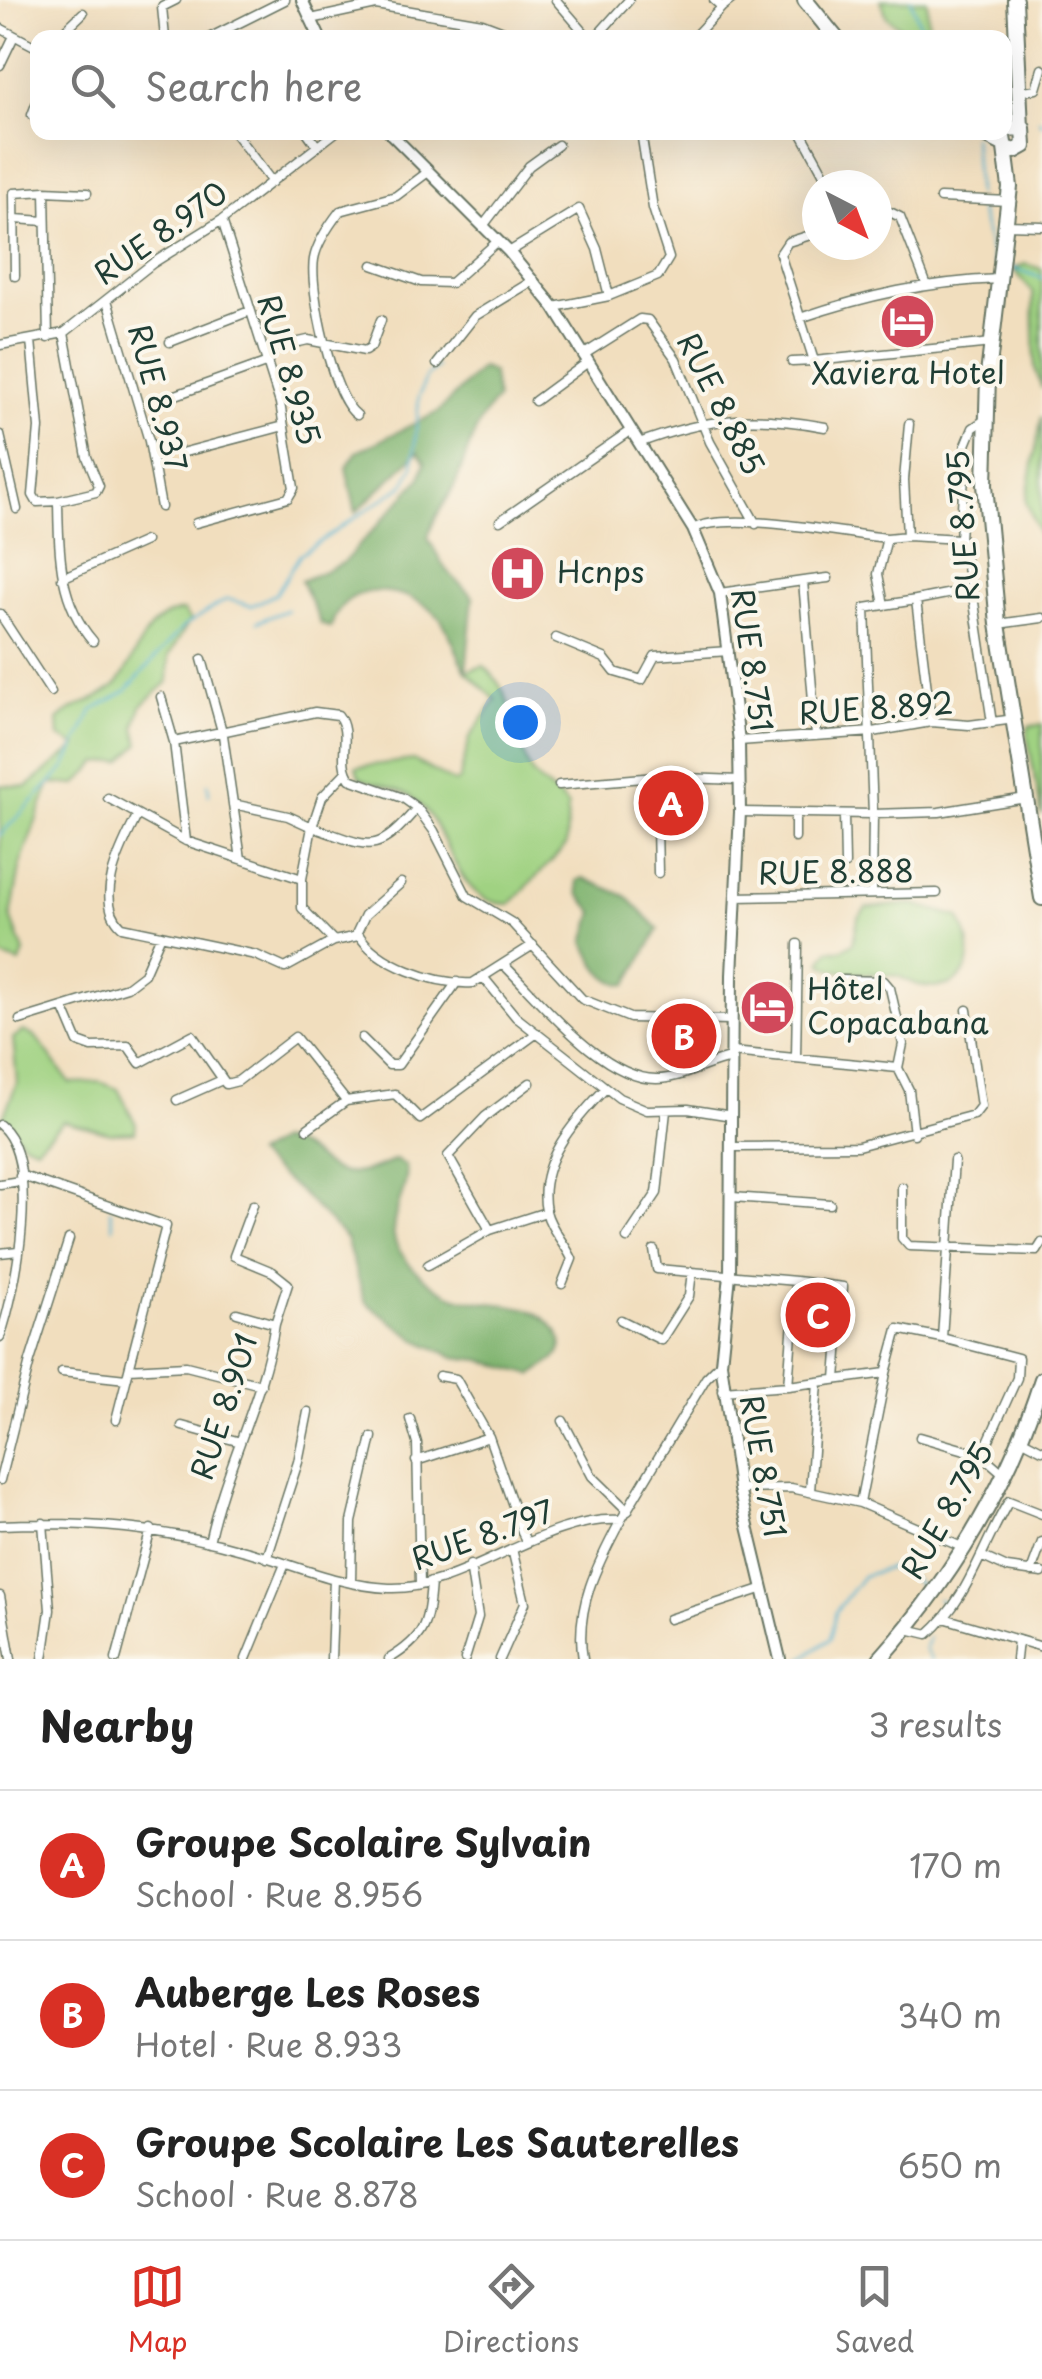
<!DOCTYPE html>
<meta charset="utf-8">
<style>
body{margin:0;font-family:"Playpen Sans",sans-serif;background:#f6f6f6;color:#222}
.compass{position:absolute;left:802px;top:170px;width:90px;height:90px;border-radius:50%;background:#fff;box-shadow:0 10px 40px #0002;rotate:138deg}
.you{position:absolute;left:520px;top:722px;width:35px;height:35px;margin:-25px;border:8px solid #fff;border-radius:50%;background:#1a73e8;box-shadow:0 0 0 15px #1a73e833}
.badge{display:grid;place-items:center;width:65px;height:65px;border-radius:50%;background:#d93025;color:#fff;font-size:32px;font-weight:700}
.pin{position:absolute;translate:-50% -50%;border:5px solid #fff;box-shadow:0 2px 10px #0006}
.list{margin:0;padding:0;list-style:none}
h2{display:flex;justify-content:space-between;align-items:center;height:130px;margin:0;padding:0 40px;font-size:42px}
h2 small{font-size:32px;font-weight:400;color:#767676}
.list li{display:grid;grid-template-columns:65px 1fr auto;gap:30px;align-items:center;box-sizing:border-box;height:150px;padding:0 40px;border-top:2px solid #e0e0e0}
.list b{display:block;font-size:38px;white-space:nowrap}
.list p{margin:0;font-size:32px;white-space:nowrap;color:#767676}
.list em{font-size:32px;font-style:normal;color:#767676}
.icon{flex:none;width:55px;height:55px;fill:none;stroke:currentColor;stroke-width:2;stroke-linecap:round;stroke-linejoin:round}
.map{position:relative;flex:none;width:1042px;height:1659px;overflow:hidden}
.search{position:absolute;background:#fff;box-shadow:0 10px 40px #0002;left:30px;right:30px;top:30px;height:110px;display:flex;align-items:center;gap:25px;box-sizing:border-box;padding:0 35px;border-radius:20px;color:#767676;font-size:38px}
.sheet{height:580px;background:#fff}
nav{display:flex;justify-content:space-around;align-items:center;box-sizing:border-box;height:140px;border-top:2px solid #e0e0e0;background:#fff;font-size:28px;color:#767676}
nav a{display:grid;justify-items:center;gap:5px}
nav .on{color:#d93025}
.map>svg:first-child{display:block}
.green{fill:#a0d282;stroke:#60885b;stroke-width:2.5}
.forest{fill:#80b470;stroke:#507852;stroke-width:2.5}
.lines{fill:none;stroke-linecap:round;stroke-linejoin:round}
.stream{stroke:#50b1cf;stroke-width:2.5}
.street-casing{stroke:#687564;stroke-width:11}
.secondary-casing{stroke:#687564;stroke-width:14}
.highway-casing{stroke:#687564;stroke-width:18}
.street{stroke:#fff;stroke-width:8}
.secondary{stroke:#fff;stroke-width:10}
.highway{stroke:#fff;stroke-width:14}
.labels{text-anchor:middle;stroke-width:8;stroke-linejoin:round;paint-order:stroke}
.street-label{font-size:30px;fill:#1f3d34;stroke:#fbf7ec}
.poi-label{font-size:30px;fill:#1f3d34;stroke:#fbf7ec;text-anchor:start}
</style>
<div class="map">
<svg width="1042" height="1659" viewBox="0 0 1042 1659">
<rect width="100%" height="100%" fill="#fbf7ec"/>
<filter id="ink" filterUnits="userSpaceOnUse"><feTurbulence type="fractalNoise" baseFrequency=".01" numOctaves="2"/><feDisplacementMap in="SourceGraphic" scale="20" xChannelSelector="R" yChannelSelector="G"/><feConvolveMatrix kernelMatrix="1 2 1 2 8 2 1 2 1" color-interpolation-filters="sRGB"/></filter>
<filter id="wash" filterUnits="userSpaceOnUse"><feTurbulence type="fractalNoise" baseFrequency=".0048" numOctaves="4" result="noise"/><feDisplacementMap in="SourceGraphic" scale="40" xChannelSelector="R" yChannelSelector="G"/><feGaussianBlur stdDeviation="2.25" result="paint"/><feColorMatrix in="noise" values="0 0 0 0 0 0 0 0 0 0 0 0 0 0 0 0 0 1.4 0 .05"/><feComposite in="paint" operator="in"/></filter>
<g filter="url(#wash)">
<rect width="100%" height="100%" fill="#f1debe"/>
<path class="green" d="M881,0H927L929,36L913,37L887,17Z
M1025,264L1042,269V389L1035,368L1033,293L1013,269Z
M1042,416V541L1026,501Z
M183,611L190,620L169,655L168,682L141,706L135,727L139,744L122,761L98,763L76,785L50,783L21,862L11,917L24,952L20,963L0,956V785L27,787L77,746L59,737L58,720C74,704 95,702 111,689C137,669 138,615 183,611Z
M484,666C515,694 513,732 529,768C537,785 558,791 568,807L566,846L510,904C451,906 452,823 410,796C395,787 375,785 359,777L356,767L413,760L455,783L459,780L470,737L496,700L466,671Z
M1042,725V816L1027,735L1029,726Z
M914,904L959,917C980,954 970,996 919,985C911,984 905,978 897,976C875,971 836,978 821,962L829,950H842L853,943L858,918L866,908Z
M23,1031L36,1037L70,1083L100,1082L118,1089L136,1124L135,1132L111,1133L63,1121L36,1147L23,1142L2,1119L17,1083L13,1038Z"/>
<path class="forest" d="M481,368L492,372L497,399C473,424 469,451 456,482C447,503 433,515 428,538L446,570L473,597L466,671C457,655 450,629 438,616C409,586 342,576 331,628L321,624L301,581L343,563L420,479L425,462L418,452L356,512L346,468L357,452L438,412Z
M583,878L626,896L659,929L627,985C604,983 593,962 585,942L594,912L579,894L577,881Z
M279,1141C334,1151 319,1195 395,1160L406,1166C410,1193 383,1221 398,1248C409,1268 435,1290 457,1297C492,1309 531,1296 556,1330C573,1352 549,1364 532,1375L481,1360L454,1357L417,1340L365,1302L346,1239L298,1190L255,1155Z"/>
<g class="lines">
<path class="stream" d="M911,0L925,38
M1004,109H1010
M1039,120L1042,124
M973,136L977,195
M978,205L994,264
M1010,267L1042,278
M420,394L426,377L437,367
M257,622L287,610
M208,784L209,795
M0,835L65,768L92,711L125,692L183,627L227,599L251,606L276,594L300,555L404,485L413,467L419,397
M110,1210L113,1227
M936,1622L943,1602L938,1599
M928,1638L925,1649L931,1659
M802,1659L830,1639L836,1611L863,1576L892,1567L905,1571L927,1592"/>
</g>
</g>
<g filter="url(#ink)">
<g class="lines">
<defs>
<path id="street" d="M556,0L589,38
M714,0L722,7L731,0
M311,19L376,5L482,23L522,38
M0,28L38,48
M57,38L83,13
M165,38L162,7L176,0
M209,38L285,0
M595,38L629,0
M693,38L722,7
M0,65L14,36
M1018,92L1036,89L1042,69
M32,115L38,99
M234,132L272,182
M307,132L317,146
M801,132L830,185
M66,133L72,132
M940,198L1009,201
M877,215L890,212L900,217L926,283
M15,219L45,221
M1006,225L1042,226
M483,226L529,166L558,145
M817,233L788,242L780,254L814,361L992,343
M509,252L579,209L597,249L609,296L554,307
M373,265L421,282L451,283L498,241
M15,276L14,193L45,191
M609,296L658,276L669,258L653,208L641,132
M107,300L149,441L161,507
M800,318C867,295 928,282 999,279
M64,333L87,457L99,486L96,492L58,501C59,551 58,601 93,641
M48,338L45,191L87,193
M31,340L39,428L33,495L37,502L58,501
M170,342L250,311
M0,345L64,333L153,263L222,220L336,132
M264,350L308,340L365,351L371,347L381,320
M583,355L640,319L648,320L676,359L710,442L756,524
M792,362L814,361
M437,364L475,316L534,280
M173,396L268,362
M535,401L588,362
M357,415C332,398 309,289 314,259C317,242 330,224 340,211L396,196L428,172
M986,419L973,428L966,445L960,539L972,589L992,723
M909,424L904,480L907,536L960,539
M0,435L17,509
M639,443C707,418 753,413 825,427
M181,453L284,426
M500,521L631,430
M196,523L288,498L294,488L280,403L222,220
M693,529C727,510 844,534 887,538L907,536
M62,578L145,541
M803,581L828,578
M720,593L803,581L816,736
M884,605L878,574L887,538
M0,614L51,692
M998,624L1042,618
M556,638L604,658L615,672L642,680L655,656L729,651
M202,659L223,735L241,859
M161,697L174,742L186,841
M931,722L916,600L972,589
M739,741L873,732L931,722L969,725L1015,719
M174,742L315,712L338,715C353,735 336,759 350,779L403,798L417,808L434,831L467,896L512,923L582,999L630,1018L731,1020
M559,785L656,777
M108,798L186,841L302,879L312,827C369,846 374,859 417,808
M233,804L288,816L312,827L322,797L345,773
M740,812L873,814L865,608L916,600
M795,813V838
M844,815L845,864
M137,816C123,844 92,900 122,927L256,955L285,968L334,941L358,936
M658,873L656,777L740,780
M302,879V908L334,941
M401,883L365,915L357,932C376,965 436,985 473,983L533,945
M872,894L873,814L939,812L1026,798
M736,897L937,893
M505,966C541,1001 603,1080 657,1079C682,1079 707,1062 731,1058
M484,978L516,1017L619,1098L647,1110L688,1109L732,1116
M64,1009L78,1042L92,1047L128,1046L140,1063L192,1035L226,1084L238,1081L295,1037L346,1101L395,1094L420,1119L537,1033
M20,1020L127,987L144,974L161,935
M362,1038L389,1065H398L457,982
M732,1052L898,1068L903,1044L890,988L884,981L843,980
M796,1058L798,944
M898,1068L909,1090L914,1134
M177,1100L222,1080
M0,1125C42,1160 16,1291 0,1337
M307,1129L346,1101
M733,1147L858,1146L974,1115L981,1106L967,1010
M954,1160L942,1338L1018,1358L1017,1378L982,1455L1005,1475
M20,1175L166,1226L129,1369
M0,1184L20,1181
M902,1187V1238L909,1246L1037,1251L1042,1243
M732,1197L830,1204
M253,1205L234,1256L273,1272L288,1284L275,1324
M490,1230L448,1156L485,1117L530,1083
M627,1238L657,1193L666,1111
M654,1250L657,1269L796,1281L788,1386L723,1391
M0,1253L18,1251
M428,1265L490,1230L546,1212
M796,1281L843,1287L836,1379
M562,1284L572,1259C565,1243 550,1229 546,1211C536,1163 575,1120 605,1089
M621,1320L661,1340L689,1296L692,1272
M62,1372L126,1379
M439,1376L456,1379L489,1437L526,1543
M788,1386L886,1373L898,1329L942,1338
M410,1419L417,1443L420,1585
M116,1420L129,1369L186,1366L261,1385
M563,1421L592,1476L628,1511
M182,1426L237,1441
M920,1437L982,1455
M1021,1439L1042,1450
M416,1461L489,1437
M0,1480L30,1361L69,1239
M739,1489L791,1488L860,1503L886,1373
M810,1491L818,1383
M860,1503L964,1548
M0,1525C86,1521 166,1528 249,1552C295,1565 340,1586 389,1588C463,1591 543,1515 621,1520L706,1378L721,1363
M209,1542C225,1467 263,1399 275,1324L237,1313
M983,1557L1007,1568L1042,1573
M267,1558L298,1462L308,1412
M1031,1572L1042,1542
M351,1583L352,1522L372,1437
M0,1596L11,1659
M944,1618L1042,1647
M669,1619L761,1589
M907,1629L928,1634C969,1599 982,1545 1009,1501L1042,1514
M43,1659L50,1610L43,1523
M116,1659L151,1529
M246,1659L285,1564
M331,1659L334,1579
M389,1659C424,1638 428,1625 431,1582
M465,1659L478,1617L470,1565
M500,1659L525,1603L512,1549
M583,1659C574,1608 598,1563 621,1520
M1016,1659L1018,1640"/>
<path id="secondary" d="M302,0L320,38
M389,132L509,252L554,307L693,529L720,593L739,741L740,812L732,975L730,1275L721,1363L739,1489L780,1659"/>
<path id="highway" d="M805,0L836,38
M1015,0L1021,128
M979,132L1001,143
M1002,132L1005,148L1015,151L1024,146L1023,128L1004,129
M1005,148L1010,187L988,375L985,485L998,624L1042,898
M880,1659C953,1577 1009,1484 1042,1379"/>
</defs>
<use href="#street" class="street-casing"/>
<use href="#secondary" class="secondary-casing"/>
<use href="#highway" class="highway-casing"/>
<use href="#street" class="street"/>
<use href="#secondary" class="secondary"/>
<use href="#highway" class="highway"/>
</g>
</g>
<defs>
<symbol id="hotel-disc" viewBox="-11 -11 22 22"><circle r="9.5" fill="#d1495b" stroke="#fbf7ec"/><path d="M-6-4.5h1.5V1H6V5H4.5V3h-9V5H-6ZM-4 0a1.8 1.8 0 1 1 3.6 0ZM.5 0V-2.5h3Q6-2.5 6 0Z" fill="#fff"/></symbol>
<symbol id="hospital-disc" viewBox="-11 -11 22 22"><circle r="9.5" fill="#d1495b" stroke="#fbf7ec"/><path d="M-5-5h3v3.5h4V-5h3V5h-3V1.5h-4V5h-3Z" fill="#fff"/></symbol>
</defs>
<g fill-rule="evenodd">
<use href="#hotel-disc" x="876" y="290" width="63" height="63"/>
<use href="#hospital-disc" x="486" y="542" width="63" height="63"/>
<use href="#hotel-disc" x="736" y="976" width="63" height="63"/>
</g>
<g class="labels">
<g class="street-label">
<text transform="translate(161 234) rotate(-35)" y="10">RUE 8.970</text>
<text transform="translate(288 370) rotate(74)" y="10">RUE 8.935</text>
<text transform="translate(157 398) rotate(75)" y="10">RUE 8.937</text>
<text transform="translate(720 404) rotate(63)" y="10">RUE 8.885</text>
<text transform="translate(964 526) rotate(-94)" y="10">RUE 8.795</text>
<text transform="translate(751 660) rotate(82)" y="10">RUE 8.751</text>
<text transform="translate(876 709) rotate(-4)" y="10">RUE 8.892</text>
<text transform="translate(836 873) rotate(-1)" y="10">RUE 8.888</text>
<text transform="translate(225 1407) rotate(-72)" y="10">RUE 8.901</text>
<text transform="translate(762 1466) rotate(80)" y="10">RUE 8.751</text>
<text transform="translate(948 1511) rotate(-60)" y="10">RUE 8.795</text>
<text transform="translate(483 1536) rotate(-20)" y="10">RUE 8.797</text>
</g>
<g class="poi-label">
<text x="908" y="384" text-anchor="middle">Xaviera Hotel</text>
<text x="557" y="583">Hcnps</text>
<text x="807" y="1000">Hôtel<tspan x="807" dy="34">Copacabana</tspan></text>
</g>
</g>
</svg>
<svg class="compass" viewBox="-18 -18 36 36"><path d="M0-13l5 13h-10z" fill="#e53935"/><path d="M0 13l5-13h-10z" fill="#767676"/></svg>
<div class="you"></div>
<div class="pin badge" style="left:671px;top:803px">A</div>
<div class="pin badge" style="left:684px;top:1036px">B</div>
<div class="pin badge" style="left:818px;top:1315px">C</div>
<div class="search"><svg class="icon" aria-label="search" viewBox="0 0 24 24"><circle cx="10" cy="10" r="6"/><path d="M15 15l6 6"/></svg>Search here</div>
</div>
<section class="sheet">
<h2>Nearby<small>3 results</small></h2>
<ul class="list">
<li><span class="badge">A</span><div><b>Groupe Scolaire Sylvain</b><p>School · Rue 8.956</p></div><em>170 m</em></li>
<li><span class="badge">B</span><div><b>Auberge Les Roses</b><p>Hotel · Rue 8.933</p></div><em>340 m</em></li>
<li><span class="badge">C</span><div><b>Groupe Scolaire Les Sauterelles</b><p>School · Rue 8.878</p></div><em>650 m</em></li>
</ul>
</section>
<nav>
<a class="on"><svg class="icon" aria-label="map" viewBox="0 0 24 24"><path d="M3 6l6-2 6 2 6-2v14l-6 2-6-2-6 2zM9 4v14M15 6v14"/></svg>Map</a>
<a><svg class="icon" aria-label="directions" viewBox="0 0 24 24"><path d="M12 3l9 9-9 9-9-9zM9 14v-3h6M13 9l2 2-2 2"/></svg>Directions</a>
<a><svg class="icon" aria-label="saved" viewBox="0 0 24 24"><path d="M7 4h10v16l-5-4-5 4z"/></svg>Saved</a>
</nav>
